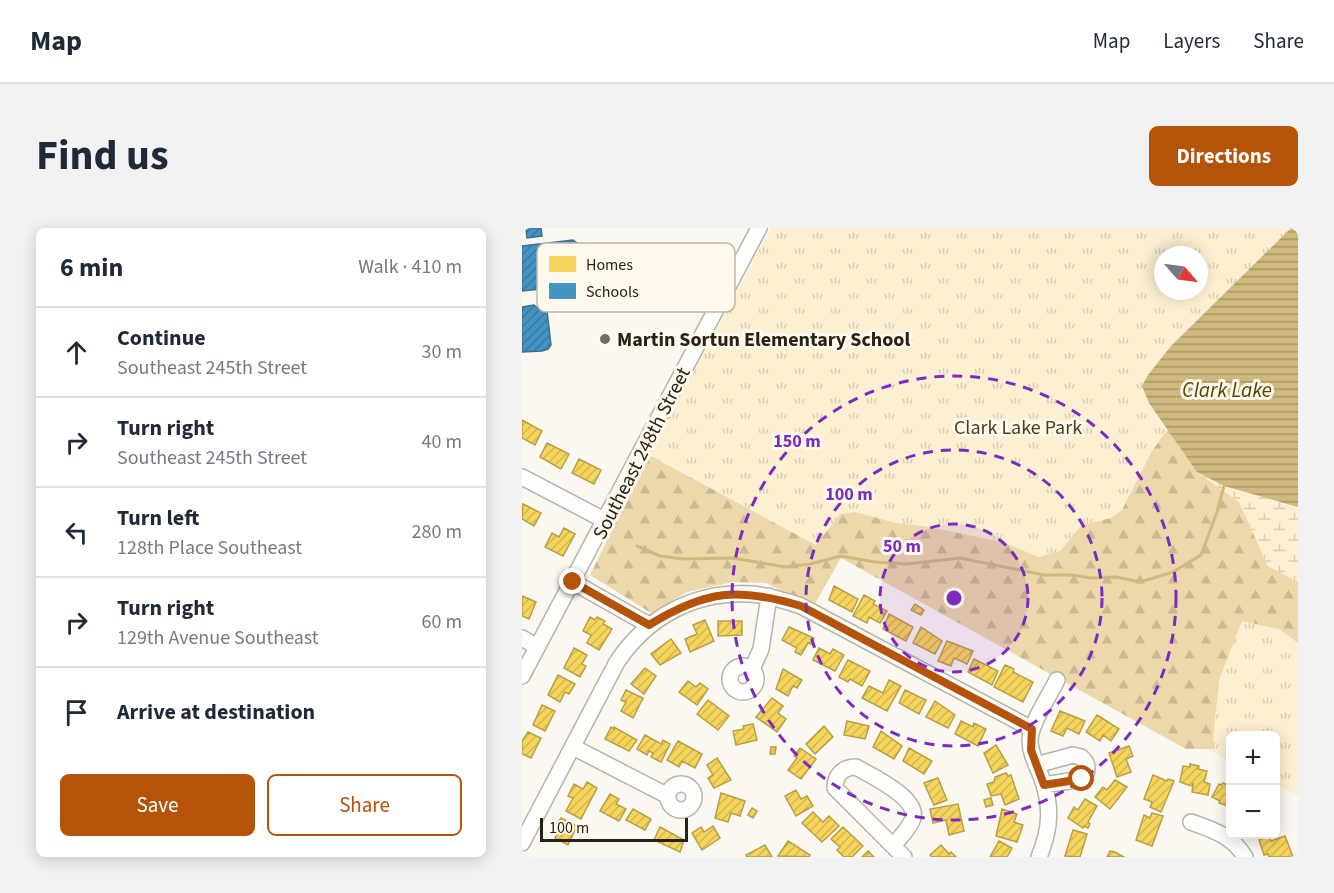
<!DOCTYPE html>
<meta charset="utf-8">
<style>
body{margin:0;font-family:"Source Sans 3",sans-serif;background:#f2f2f3;color:#1f2937}
.controls{position:absolute;right:18px;bottom:18px;display:grid;overflow:hidden;border-radius:9px;box-shadow:0 3px 15px #0003}
.controls button{width:54px;height:54px;display:grid;place-items:center;padding:0;border:0;border-bottom:2px solid #e0e1e3;background:#fff;color:#1f2937;font:30px sans-serif}
.compass{position:absolute;left:632px;top:18px;width:54px;height:54px;border-radius:50%;background:#fff;box-shadow:0 3px 15px #0003;rotate:118deg}
.scale{position:absolute;left:18px;bottom:15px;width:148px;box-sizing:border-box;padding-left:6px;border:3px solid #272217;border-top:0;font-size:16px;line-height:21px;white-space:nowrap;color:#272217;-webkit-text-stroke:4px #fff9ed;paint-order:stroke}
.stop{position:absolute;width:18px;height:18px;margin:-14px;border:4px solid #b45309;border-radius:50%;background:#fff}
.stop.end{background:#b45309;border-color:#fff;box-shadow:0 2px 6px #0008}
.list{margin:0;padding:0;list-style:none}
h2{display:flex;justify-content:space-between;align-items:center;height:78px;margin:0;padding:0 24px;font-size:26px}
h2 small{font-size:20px;font-weight:400;color:#747a83}
.list li{display:grid;grid-template-columns:39px 1fr auto;gap:18px;align-items:center;box-sizing:border-box;height:90px;padding:0 24px;border-top:2px solid #e0e1e3}
.list b{display:block;font-size:22px;white-space:nowrap}
.list p{margin:0;font-size:20px;white-space:nowrap;color:#747a83}
.list em{font-size:20px;font-style:normal;color:#747a83}
.actions{display:flex;gap:12px;padding:18px 24px}
.actions a{flex:1;padding:14px 0;border:2px solid #b45309;border-radius:9px;text-align:center;font-size:21px;color:#b45309}
.actions .main{background:#b45309;color:#fff}
.icon{flex:none;width:33px;height:33px;fill:none;stroke:currentColor;stroke-width:2;stroke-linecap:round;stroke-linejoin:round}
.map{position:relative;flex:none;width:776px;height:629px;overflow:hidden;border-radius:9px}
header{display:flex;align-items:center;gap:36px;box-sizing:border-box;height:84px;padding:0 30px;background:#fff;border-bottom:2px solid #e0e1e3}
header strong{font-size:28px}
nav{display:flex;gap:33px;margin-inline-start:auto;font-size:21px}
.intro{display:flex;align-items:center;justify-content:space-between;box-sizing:border-box;height:144px;padding:0 36px}
h1{margin:0;font-size:42px}
.button{padding:15px 27px;border-radius:9px;background:#b45309;color:#fff;font-size:21px;font-weight:700}
main{display:flex;gap:36px;padding:0 36px}
aside{flex:1;background:#fff;border-radius:9px;box-shadow:0 3px 15px #0003}
.map>svg:first-child{display:block}
.grass{fill:url(#grass-tufts);fill-rule:evenodd}
.forest{fill:url(#forest-firs)}
.wetland{fill:url(#wetland-marsh)}
.water{fill:url(#water-rules)}
.homes{fill:url(#homes-hatch);stroke:#b89f47;stroke-width:1.5}
.schools{fill:url(#schools-hatch);stroke:#3b718f;stroke-width:1.5}
.lines{fill:none;stroke-linecap:round;stroke-linejoin:round}
.stream{stroke:#d0b97f;stroke-width:3}
.minor-casing{stroke:#b6b3aa;stroke-width:18}
.minor{stroke:#fefefd;stroke-width:15}
.route{stroke:#b45309;stroke-width:8}
.ring{fill:none;stroke:#7b2cbf;stroke-width:3;stroke-dasharray:10 8}
.poi-dot{fill:#716d63;stroke:#fff9ed;stroke-width:2}
.labels{text-anchor:middle;stroke-width:6;stroke-linejoin:round;paint-order:stroke}
.poi-label{font-size:20px;font-weight:bold;fill:#272217;stroke:#fff9ed;text-anchor:start}
.park-label{font-size:20px;fill:#4c3e1b;stroke:#fff9ed}
.street-label{font-size:20px;fill:#272217;stroke:#fff9ed}
.water-label{font-size:21px;font-style:italic;fill:#574100;stroke:#fff9ed}
.key{fill:#fff9ed;stroke:#beb8ad;stroke-width:1.5}
.key-label{font-size:16px;fill:#272217}
.centre{fill:#7b2cbf;stroke:#fff9ed;stroke-width:3}
.ring-label{font-size:18px;text-anchor:middle;font-weight:bold;fill:#7b2cbf;stroke:#fff9ed;stroke-width:6;stroke-linejoin:round;paint-order:stroke}
</style>
<header>
<strong>Map</strong>
<nav><a>Map</a><a>Layers</a><a>Share</a></nav>
</header>
<div class="intro"><h1>Find us</h1><a class="button">Directions</a></div>
<main>
<aside>
<h2>6 min<small>Walk · 410 m</small></h2>
<ul class="list">
<li><svg class="icon" aria-label="ahead" viewBox="0 0 24 24"><path d="M12 20V5M6 11l6-6 6 6"/></svg><div><b>Continue</b><p>Southeast 245th Street</p></div><em>30 m</em></li>
<li><svg class="icon" aria-label="right" viewBox="0 0 24 24"><path d="M7 20v-9h11M14 6l5 5-5 5"/></svg><div><b>Turn right</b><p>Southeast 245th Street</p></div><em>40 m</em></li>
<li><svg class="icon" aria-label="left" viewBox="0 0 24 24"><path d="M17 20v-9H6M10 6l-5 5 5 5"/></svg><div><b>Turn left</b><p>128th Place Southeast</p></div><em>280 m</em></li>
<li><svg class="icon" aria-label="right" viewBox="0 0 24 24"><path d="M7 20v-9h11M14 6l5 5-5 5"/></svg><div><b>Turn right</b><p>129th Avenue Southeast</p></div><em>60 m</em></li>
<li><svg class="icon" aria-label="arrive" viewBox="0 0 24 24"><path d="M6 21V4h12l-3 4 3 4H6"/></svg><div><b>Arrive at destination</b></div></li>
</ul>
<div class="actions"><a class="main">Save</a><a>Share</a></div>
</aside>
<div class="map">
<svg width="776" height="629" viewBox="0 0 776 629">
<defs>
<pattern id="grass-tufts" width="24" height="20" patternUnits="userSpaceOnUse" patternTransform="scale(1.5)"><rect width="24" height="20" fill="#fcefd2"/><path d="M3 7l-1-3M5 7V3M7 7l1-3M15 17l-1-3M17 17v-4M19 17l1-3" fill="none" stroke="#d8cdb4"/></pattern>
<pattern id="forest-firs" width="22" height="20" patternUnits="userSpaceOnUse" patternTransform="scale(1.5)"><rect width="22" height="20" fill="#ecd8aa"/><path d="M5 1l3.5 6h-7zM16 11l3.5 6h-7z" fill="#cab992"/></pattern>
<pattern id="wetland-marsh" width="20" height="14" patternUnits="userSpaceOnUse" patternTransform="scale(1.5)"><rect width="20" height="14" fill="#fcefd2"/><path d="M1 5h8M5 5V1M11 12h8M15 12V8" fill="none" stroke="#d8cdb4"/></pattern>
<pattern id="water-rules" width="6" height="5" patternUnits="userSpaceOnUse" patternTransform="scale(1.5)"><rect width="6" height="5" fill="#d0b97f"/><path d="M0 2.5h6" fill="none" stroke="#a99667"/></pattern>
<pattern id="homes-hatch" width="6" height="6" patternUnits="userSpaceOnUse" patternTransform="scale(1.5)"><rect width="6" height="6" fill="#f6d55c"/><path d="M-1 1l2-2M0 6l6-6M5 7l2-2" fill="none" stroke="#d3b74f"/></pattern>
<pattern id="schools-hatch" width="6" height="6" patternUnits="userSpaceOnUse" patternTransform="scale(1.5)"><rect width="6" height="6" fill="#4393c3"/><path d="M-1 1l2-2M0 6l6-6M5 7l2-2" fill="none" stroke="#38789d"/></pattern>
</defs>
<rect width="100%" height="100%" fill="#fbf8f1"/>
<path class="grass" d="M249,0H776V568L754,556V508H708V533L532,444L127,227ZM641,27H677V63H641Z"/>
<path class="forest" d="M646,201L675,244L717,274L746,338L776,354V415L757,401L720,393L697,452L690,521H664L319,330L291,379L244,355L211,354L165,364L129,385L68,347L127,227L294,317L318,286L333,284L374,295L407,299L480,314L517,329L538,323L560,297L589,290L600,282L630,223Z"/>
<path class="wetland" d="M675,244L702,258L776,279V354L746,338L717,274Z"/>
<path class="water" d="M769,0H776V279L702,258L675,244L627,175L620,158L626,147L649,118Z"/>
<path class="homes" d="M0,192L20,203L13,217L0,210Z
M25,215L47,226L39,241L18,229Z
M57,231L79,242L72,256L50,245Z
M1,276L19,285L12,298L0,291Z
M42,300L53,306L41,328L23,319L30,305L37,309Z
M312,358L336,371L330,384L307,372Z
M342,367L353,373L351,376L365,383L358,395L347,389L345,395L331,388Z
M0,368L14,374L7,391L0,388Z
M393,376L402,382L399,387L389,382Z
M367,386L391,399L384,413L361,401Z
M68,389L73,392L75,389L83,393L81,396L90,401L77,422L65,415L69,407L61,403Z
M183,392L192,413L168,424L163,411L175,406L171,397Z
M196,393H220V407L196,408Z
M267,399L292,410L289,416L286,415L279,427L273,424L275,420L260,412Z
M399,399L420,413L413,426L391,415Z
M149,411L159,425L138,437L129,426Z
M425,413L451,423L445,436L432,430L429,438L416,433Z
M52,420L65,427L60,436L64,438L58,449L42,440Z
M297,420L308,426L311,421L322,427L313,443L291,432Z
M452,431L476,443L470,457L446,444Z
M326,432L348,443L340,458L328,451L326,454L317,449Z
M483,437L492,441L491,444L511,454L501,474L472,459Z
M123,440L134,448L122,466L109,456Z
M261,441L280,452L275,460L271,458L266,468L254,461Z
M36,447L53,456L47,466L43,464L38,474L26,467Z
M367,452L379,458L365,483L340,470L347,458L361,465Z
M166,453L174,459L178,455L186,461L175,477L157,464Z
M104,462L121,470L111,490L99,483L104,474L99,472Z
M383,462L404,472L397,486L377,475Z
M250,470L261,478L256,485L264,491L255,504L234,489Z
M186,472L207,488L196,502L175,486Z
M413,473L433,487L426,500L404,489Z
M20,477L33,483L23,503L11,497Z
M538,483L563,493L557,506L545,500L541,508L529,503Z
M575,487L597,501L589,513L581,507L578,513L564,504Z
M325,493L347,498L343,511L322,507Z
M439,493L451,499L452,495L464,501L456,518L433,506Z
M231,496L235,512L214,517L211,503L222,501L221,498Z
M302,498L311,509L293,526L284,516Z
M89,499L92,501V499L115,512L107,523L83,511Z
M359,503L380,518L372,531L351,519Z
M6,504L19,510L9,530L0,526V513Z
M123,507L139,516L141,512L148,516L139,534L129,529L131,525L127,523L125,527L115,521Z
M156,513L180,526L173,540L160,533L157,539L145,532Z
M474,517L486,537L471,545L462,525Z
M607,518L611,528L604,531L609,544L595,549L587,525Z
M249,519H254L253,526H248Z
M278,520L294,531L279,551L266,542L275,530L272,528Z
M387,520L410,533L402,546L381,533Z
M195,530L209,552L192,560L186,550L191,547L185,537Z
M668,536L677,538L676,541L685,543L682,554L688,556L686,567L670,564L671,556L669,558L658,554L661,538L668,539Z
M484,545L486,548L489,547L497,571L483,577L479,566L469,568L465,556L472,554L473,549Z
M631,547L645,553L646,551L652,553L639,584L628,579L630,574L622,571Z
M416,550L425,572L412,577L402,555Z
M593,552L605,559L588,581L573,569L581,559L585,562Z
M65,554L75,560L59,591L44,583L51,570L46,568L52,556L61,561Z
M701,555L708,558V576L706,578L697,575L698,573L690,569L697,556L699,557Z
M274,562L279,571L285,568L291,578L274,588L263,568Z
M199,565L223,573L218,588L209,585L206,594L193,590Z
M88,566L97,571L94,576L104,581L97,593L78,583Z
M469,570L471,577L464,579L462,572Z
M563,571L575,578L566,594L568,596L566,600L562,598L561,600L546,590L552,579L556,582Z
M436,576L442,603L427,607L424,592L411,595L408,581Z
M230,580L235,583L231,590L226,587Z
M111,581L129,591L123,602L104,592Z
M480,581L495,586L492,594L501,597L495,614L474,608Z
M291,584L301,594L307,588L317,598L300,614L280,595Z
M630,585L641,588L630,618L614,612L622,587L628,590Z
M39,590L55,598L46,617L33,610L39,600L34,597Z
M191,598L198,610L180,622L170,605L179,599L182,604Z
M138,599L162,612L158,624L132,612Z
M321,599L341,618L330,629H322L315,622L318,619L309,611Z
M551,602L565,606L558,629L543,628Z
M747,608L749,613L763,608L771,629H747L746,626L742,627L737,612Z
M266,613L288,627L287,629L256,628Z
M477,613L490,620L485,629H468Z
M243,617L250,629H225L224,627Z
M419,617L427,626L429,624L434,629H410L408,627Z
M346,623L352,629H340Z
M588,623L593,624L602,629H585Z"/>
<path class="schools" d="M4,0H19L20,8L5,10Z
M51,12L55,15L60,53L57,57L0,63V18Z
M12,77L17,81H21L25,83L29,117L26,121L20,123L0,124V79Z"/>
<g class="lines">
<path class="stream" d="M115,318L138,328L162,331L211,330L263,339L288,336L319,328L353,334L385,336L438,330L522,347H550L569,350L594,349L618,354L651,344L679,327L695,284L702,258"/>
<defs>
<path id="minor" d="M0,249L84,293
M51,354L127,397
M0,410L15,419
M208 451a13 13 0 1 1 26 0a13 13 0 1 1-26 0Z
M230,441L239,421L247,368
M0,448L237,0
M51,519L146,568
M514,537L551,527L559,529C567,536 567,544 560,551L522,557
M146 569a13 13 0 1 1 26 0a13 13 0 1 1-26 0Z
M669,594C691,602 711,608 723,629
M0,615L95,434C126,388 173,363 229,366C246,367 263,373 279,378L510,501
M372,617C378,609 388,600 391,590C396,569 349,548 334,539C321,539 313,547 313,560L382,629
M517,629C529,600 530,577 519,548C514,536 508,525 508,512C509,494 527,469 535,452"/>
</defs>
<use href="#minor" class="minor-casing"/>
<use href="#minor" class="minor"/>
</g>
<g class="lines">
<path class="route" d="M51,354L127,397C184,362 216,359 279,378L510,501L509,522L522,557L560,551"/>
</g>
<circle cx="432" cy="370" r="74" fill="#7b2cbf" fill-opacity=".12"/>
<g class="ring">
<circle cx="432" cy="370" r="74"/>
<circle cx="432" cy="370" r="148"/>
<circle cx="432" cy="370" r="222"/>
</g>
<circle class="poi-dot" cx="83" cy="111" r="6"/>
<g class="labels">
<g class="poi-label">
<text x="95" y="118">Martin Sortun Elementary School</text>
</g>
<g class="park-label">
<text x="496" y="206">Clark Lake Park</text>
</g>
<g class="street-label">
<text transform="translate(119 225) rotate(-63)" y="7">Southeast 248th Street</text>
</g>
<g class="water-label">
<text x="705" y="169">Clark Lake</text>
</g>
</g>
<rect x="15" y="15" width="198" height="69" rx="9" class="key"/>
<rect x="27" y="28" width="27" height="16" fill="#f6d55c"/>
<rect x="27" y="55" width="27" height="16" fill="#4393c3"/>
<g class="key-label">
<text x="64" y="42">Homes</text>
<text x="64" y="69">Schools</text>
</g>
<circle cx="432" cy="370" r="9" class="centre"/>
<g class="ring-label">
<text x="275" y="219">150 m</text>
<text x="327" y="272">100 m</text>
<text x="380" y="324">50 m</text>
</g>
</svg>
<div class="controls">
<button>+</button>
<button>−</button>
</div>
<svg class="compass" viewBox="-18 -18 36 36"><path d="M0-13l5 13h-10z" fill="#e53935"/><path d="M0 13l5-13h-10z" fill="#747a83"/></svg>
<div class="scale">100 m</div>
<div class="stop" style="left:560px;top:551px"></div>
<div class="stop end" style="left:51px;top:354px"></div>
</div>
</main>
